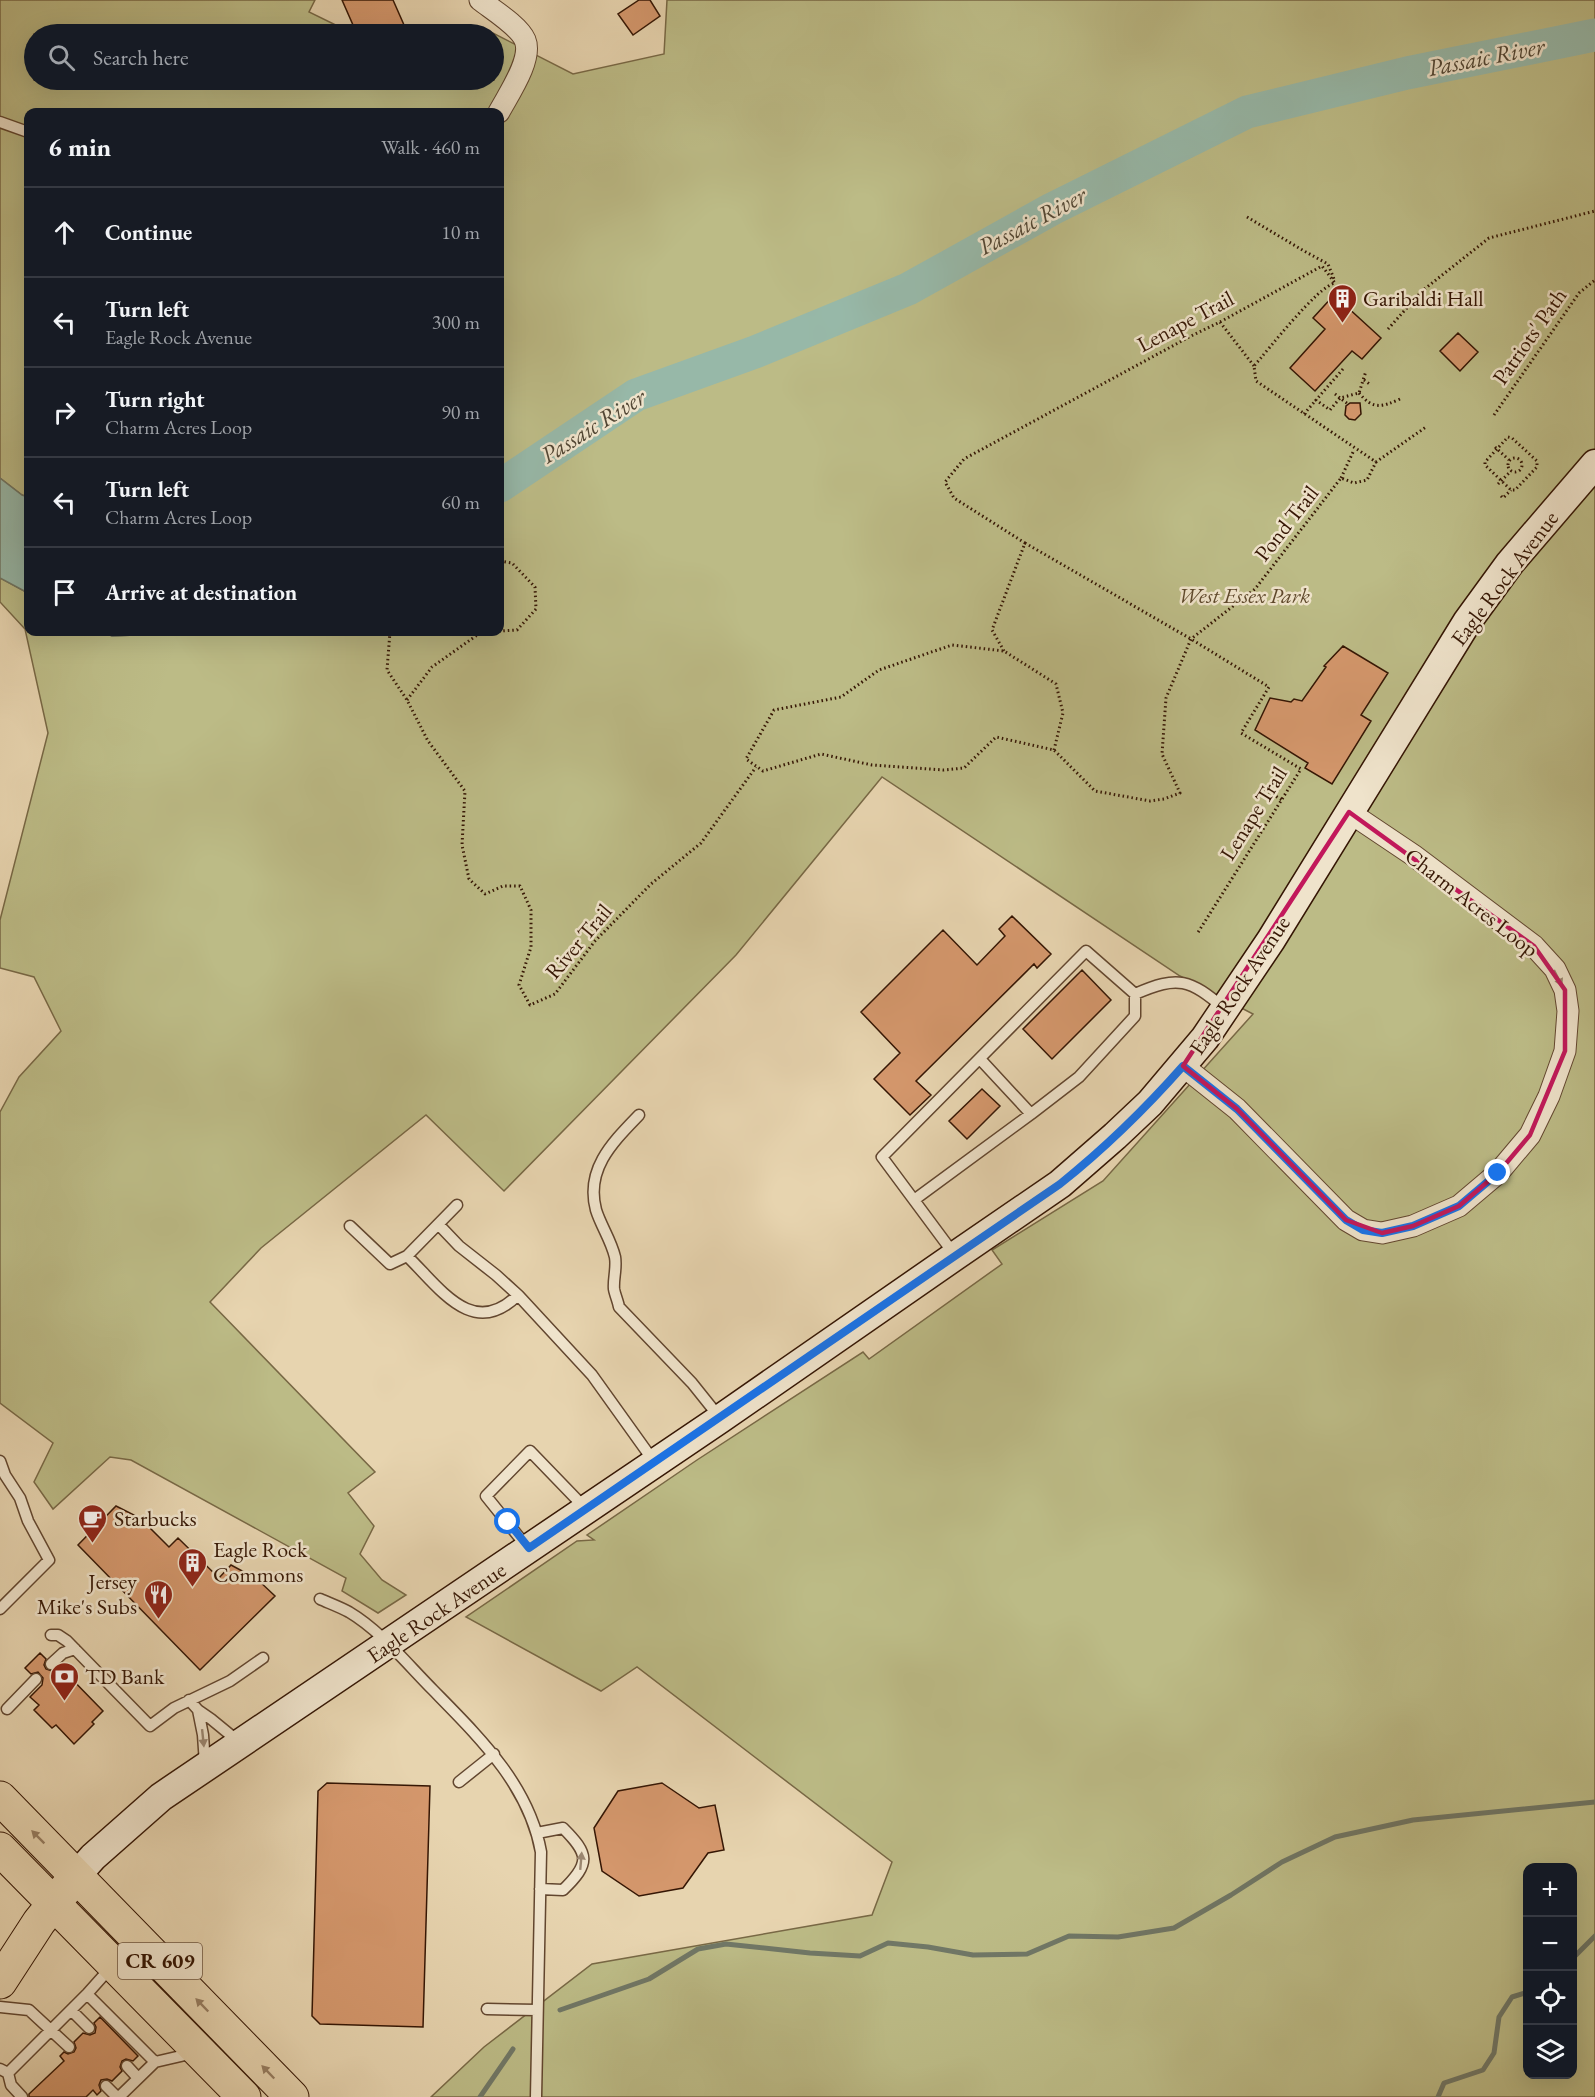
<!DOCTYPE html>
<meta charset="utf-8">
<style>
body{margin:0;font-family:"EB Garamond",serif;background:#242831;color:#f1f3f6}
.controls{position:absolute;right:18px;bottom:18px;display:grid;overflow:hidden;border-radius:12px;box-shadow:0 6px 24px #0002}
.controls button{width:54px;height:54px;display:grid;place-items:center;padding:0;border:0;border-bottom:2px solid #363941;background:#171b24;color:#f1f3f6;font:30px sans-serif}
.stop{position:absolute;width:18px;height:18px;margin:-14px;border:4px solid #1a73e8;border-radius:50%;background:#fff}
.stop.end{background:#1a73e8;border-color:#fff;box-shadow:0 2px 6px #0008}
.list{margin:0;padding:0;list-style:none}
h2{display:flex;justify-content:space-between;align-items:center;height:78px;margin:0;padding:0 24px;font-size:26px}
h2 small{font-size:20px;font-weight:400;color:#9ea1a6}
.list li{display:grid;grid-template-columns:39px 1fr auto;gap:18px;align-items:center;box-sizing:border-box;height:90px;padding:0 24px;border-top:2px solid #363941}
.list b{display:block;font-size:22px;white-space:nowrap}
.list p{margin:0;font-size:20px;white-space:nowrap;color:#9ea1a6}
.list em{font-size:20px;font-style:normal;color:#9ea1a6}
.icon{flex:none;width:33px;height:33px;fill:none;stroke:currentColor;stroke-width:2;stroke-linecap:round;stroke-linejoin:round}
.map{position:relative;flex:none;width:1595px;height:2097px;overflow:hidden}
.search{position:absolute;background:#171b24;box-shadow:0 6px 24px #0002;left:24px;top:24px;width:480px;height:66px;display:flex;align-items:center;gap:15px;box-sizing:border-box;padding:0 21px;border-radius:33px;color:#9ea1a6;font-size:22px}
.panel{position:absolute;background:#171b24;box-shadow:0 6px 24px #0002;left:24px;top:108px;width:480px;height:528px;border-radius:12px}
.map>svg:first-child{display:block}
.green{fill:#bcbb86;stroke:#786845;stroke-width:1.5;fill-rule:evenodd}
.water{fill:#97b8a8;stroke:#707766;stroke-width:1.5}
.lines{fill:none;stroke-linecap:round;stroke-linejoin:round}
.stream{stroke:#707766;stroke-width:5}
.river{stroke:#97b8a8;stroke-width:33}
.building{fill:#d4976c;stroke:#351604;stroke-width:1.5}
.lane-casing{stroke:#62462f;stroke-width:13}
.street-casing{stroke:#62462f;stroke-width:23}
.secondary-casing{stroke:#351604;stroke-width:31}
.primary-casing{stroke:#351604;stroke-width:35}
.path{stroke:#351604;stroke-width:3;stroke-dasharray:1.5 3;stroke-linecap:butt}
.lane{stroke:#efe3cb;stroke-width:10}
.street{stroke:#efe3cb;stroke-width:21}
.secondary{stroke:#efe3cb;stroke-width:28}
.primary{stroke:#e7d4af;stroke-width:33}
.oneway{fill:#9b8771}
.oneway2{fill:#977e62}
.route{stroke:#1a73e8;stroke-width:8}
.marked{fill:none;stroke:#c2185b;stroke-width:4.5;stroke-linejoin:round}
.labels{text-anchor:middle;stroke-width:5;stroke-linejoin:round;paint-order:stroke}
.shield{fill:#efe3cb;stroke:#6d5440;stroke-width:1.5}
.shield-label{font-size:21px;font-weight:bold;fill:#351604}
.poi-label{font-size:22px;fill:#351604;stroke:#efe3cb;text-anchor:start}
.street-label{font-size:22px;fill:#351604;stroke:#efe3cb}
.park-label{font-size:22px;font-style:italic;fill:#5e482b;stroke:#efe3cb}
.water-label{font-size:24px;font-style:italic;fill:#524735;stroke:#efe3cb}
</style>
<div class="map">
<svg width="1595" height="2097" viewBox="0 0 1595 2097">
<rect width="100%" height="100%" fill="#e7d4af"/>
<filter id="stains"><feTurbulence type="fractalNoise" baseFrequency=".00333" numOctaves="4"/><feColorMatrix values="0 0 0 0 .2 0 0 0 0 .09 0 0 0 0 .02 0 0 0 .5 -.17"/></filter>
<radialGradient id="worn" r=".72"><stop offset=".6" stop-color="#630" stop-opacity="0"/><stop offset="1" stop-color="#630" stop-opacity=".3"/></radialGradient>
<path class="green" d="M0,0H315L309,12L354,34H34V80H443L459,88L464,80H494V34H485L487,30L573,74L664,54L667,0H1595V2097H431L484,2047L592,1964L872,1915L892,1862L637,1667L601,1691L466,1617L577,1541L594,1540L587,1535L697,1460L863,1352L869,1359L1002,1264L992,1250L1103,1181L1253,1014L1180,976L882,777L736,955L504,1191L426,1115L261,1248L210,1302L375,1472L348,1493L374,1526L360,1554L382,1580L406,1595L378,1613L342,1591L346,1578L131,1460L110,1457L53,1509L34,1482L53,1443L0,1403V1112L19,1077L61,1031L34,977L0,968V920L48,733L25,629L0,602V578L28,593V632H103L112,636L205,632H500V112H28V497L22,495L0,478ZM1528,1868H1572V2074H1528Z"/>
<path class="water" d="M0,478L22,495L28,497V593L0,578Z
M103,632H205L112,636Z"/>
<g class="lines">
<path class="stream" d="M1572,1959L1595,1936
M560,2010L649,1979L698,1949L726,1944L810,1953L860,1956L888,1943L928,1947L973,1955L1027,1954L1069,1936L1118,1937L1174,1928L1231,1895L1282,1862L1335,1837L1413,1820L1595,1802
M480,2097L513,2049
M1438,2097L1444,2083L1483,2070L1494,2053L1499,2017L1512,1997L1528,1992"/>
<path class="river" d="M500,486L636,395L755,352L908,289L1052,209L1247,112L1407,73L1595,35"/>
</g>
<path class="building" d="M342,0H393L408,34H377L374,28L357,34Z
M639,0H650L660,16L633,35L618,14Z
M1334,295L1381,338L1362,359L1352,351L1315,391L1290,368L1325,329L1313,318Z
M1458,333L1478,352L1460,371L1440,351Z
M1350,403H1360L1361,414L1355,420L1349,419L1345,415L1346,406Z
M1343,646L1388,673L1361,715L1371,721L1332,784L1305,768L1308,763L1255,730L1270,698L1291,702L1294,699L1302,701L1326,667L1324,666Z
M1012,916L1051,954L1037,968L1034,964L916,1081L931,1095L910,1115L874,1079L900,1053L861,1012L943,930L977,965L1005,936L999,929Z
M1082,970L1111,1000L1052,1059L1023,1029Z
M982,1089L1000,1106L967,1139L949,1121Z
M116,1506L140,1518L169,1547L178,1538L219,1578L231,1565L257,1579L275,1596L200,1670L78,1545Z
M40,1653L46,1659L44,1665L46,1669L52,1671L60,1667L103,1711L92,1722L94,1724L74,1744L56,1725L52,1728L34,1710L39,1705L30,1697L42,1685L43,1678L38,1672L31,1674L25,1668Z
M327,1783L430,1786L423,2027L320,2024L312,2016L318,1791Z
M662,1783L699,1808L715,1805L724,1850L708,1853L683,1888L639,1896L602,1871L594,1828L618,1791Z
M100,2017L138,2056L133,2061L126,2059L122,2061L120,2067L122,2071L112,2081L107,2079L101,2080L99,2085L101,2091L97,2095L93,2090L86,2097H29V2094L64,2061L60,2056L64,2052L68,2054L74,2052L76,2048L74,2042L83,2033L90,2035L95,2033L96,2027L94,2023Z"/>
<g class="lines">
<defs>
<path id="lane" d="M0,122L28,132
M980,1059L1031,1114
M639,1115C613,1142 585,1169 596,1210C601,1226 611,1240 615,1257C617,1268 613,1279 614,1289C615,1295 618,1301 619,1307L692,1383L720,1418
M914,1200L1031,1114L1079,1077L1135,1016V994
M439,1225L459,1246L496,1275L518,1295L592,1375L655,1463
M350,1226L390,1264L407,1256L457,1205
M954,1254L882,1157L1086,951L1135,994C1179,975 1189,979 1225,1009
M407,1256C440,1288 473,1340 518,1295
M0,1461L5,1475L20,1498L28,1521L49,1560L0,1609
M527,1547L486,1496L530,1451L586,1509
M320,1599C329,1603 340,1607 349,1612C381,1631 407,1664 433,1690C479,1737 529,1785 541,1852L536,2097
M51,1635H58L67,1641L150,1726L174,1708L230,1681L263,1658
M51,1664L63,1653L75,1649
M189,1700L198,1710L211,1719L239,1742
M7,1709L36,1679
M198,1710L203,1735L205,1764
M459,1782L494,1754
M537,1833L563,1828C589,1854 591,1863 563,1890L540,1889
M87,1994L155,2062
M0,2007L29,2010L69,2047
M487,2009L537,2010
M71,2010L89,2028
M127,2066L138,2078
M0,2069L8,2073L87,1994L112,1966
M8,2073L11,2085L22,2097
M106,2086L117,2097
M119,2097L155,2062L194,2053"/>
<path id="street" d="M480,0C493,10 519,26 525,40C533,59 508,95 499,112
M1183,1066L1237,1109L1346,1220L1363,1230L1382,1233L1413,1226L1459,1206L1498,1173L1530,1135L1549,1096L1565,1051L1568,1011L1565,990L1555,969L1534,946L1413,855L1349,812"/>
<path id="secondary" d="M77,1875L93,1857L161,1797L720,1419L955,1256L1060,1184L1115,1136L1150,1103L1205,1038L1271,940L1467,622L1510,563L1595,464"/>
<path id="primary" d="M0,1798L292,2097
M0,1849L244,2097
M0,1982L39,1922L68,1886"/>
</defs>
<use href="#lane" class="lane-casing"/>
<use href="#street" class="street-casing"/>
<use href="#secondary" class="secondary-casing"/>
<use href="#primary" class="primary-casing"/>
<path class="path" d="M1247,217L1304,251L1328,264L1334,279
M1220,322L1254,366
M1388,329L1422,291L1489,238L1595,211
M1343,369L1316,400L1330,410L1340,398L1348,404
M1364,380L1371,385
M1359,393C1373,410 1382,407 1400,399
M1335,394L1340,398L1359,393L1366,371
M1304,414L1316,400
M1494,415L1579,293L1595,280
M1508,437L1512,438L1537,461V467L1515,490H1511L1485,465V462Z
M1495,447L1509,460
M1508 465a7 7 0 1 1 14 0a7 7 0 1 1-14 0Z
M1341,478L1354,450
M1498,484L1511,471
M1501,496L1503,498L1511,490
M1025,543L1191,639L1269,687L1241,733L1301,769L1197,934
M500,561L512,563L535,587L536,609L517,630L500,631
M390,632L387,670L407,700L428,741L465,791L462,845L469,879L485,894L503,886H520L531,910V947L519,985L530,1005L555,994L595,941L651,884L701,843L756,767
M1004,651L992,630L1025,543L954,498L945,482L964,459L1191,336L1220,322L1322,266L1335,283C1318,286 1268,350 1254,366L1256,381L1376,462L1426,427
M407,700L432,667L480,633L495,632
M1054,750L1063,713L1056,684L1004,651L952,645L879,670L841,697L774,710L746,759L763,771L821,754L872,765L944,770L964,768L996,737L1054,750L1095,791L1150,801L1164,799L1180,793L1162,754L1166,698L1191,639L1255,589L1341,478L1354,483L1367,480L1376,462
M1261,787L1282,800"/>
<use href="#lane" class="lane"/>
<use href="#street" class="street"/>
<use href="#secondary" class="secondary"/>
<use href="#primary" class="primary"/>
</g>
<defs><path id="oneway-solid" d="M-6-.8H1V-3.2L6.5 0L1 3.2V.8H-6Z" transform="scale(1.5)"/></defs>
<g class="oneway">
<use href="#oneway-solid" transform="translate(1558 978) rotate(63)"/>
<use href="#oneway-solid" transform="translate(203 1738) rotate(84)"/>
<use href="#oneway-solid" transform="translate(581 1861) rotate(-85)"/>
</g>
<g class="oneway2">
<use href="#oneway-solid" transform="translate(38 1837) rotate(-135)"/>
<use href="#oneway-solid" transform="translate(202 2005) rotate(-134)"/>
<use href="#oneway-solid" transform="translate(268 2072) rotate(-134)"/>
</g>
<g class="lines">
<path class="route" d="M508,1522L529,1548L1060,1184C1105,1148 1145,1109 1183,1066L1237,1109L1346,1220L1363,1230L1382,1233L1413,1226L1459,1206L1498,1173"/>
</g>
<path class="marked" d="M1349,812L1534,946L1565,990V1051L1530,1135L1498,1173L1459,1206L1413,1226L1382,1233L1346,1220L1237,1109L1183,1066Z"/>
<defs>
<symbol id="building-pin" viewBox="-11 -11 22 30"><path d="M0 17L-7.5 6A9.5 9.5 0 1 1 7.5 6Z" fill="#8f2418" stroke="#efe3cb"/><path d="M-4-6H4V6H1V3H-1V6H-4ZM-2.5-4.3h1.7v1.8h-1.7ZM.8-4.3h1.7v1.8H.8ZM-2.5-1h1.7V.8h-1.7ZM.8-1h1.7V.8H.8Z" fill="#fff"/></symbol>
<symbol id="cafe-pin" viewBox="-11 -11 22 30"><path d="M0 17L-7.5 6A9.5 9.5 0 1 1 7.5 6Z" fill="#8f2418" stroke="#efe3cb"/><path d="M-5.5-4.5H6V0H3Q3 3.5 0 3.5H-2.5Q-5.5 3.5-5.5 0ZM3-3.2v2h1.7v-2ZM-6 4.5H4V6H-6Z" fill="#fff"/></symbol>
<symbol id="restaurant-pin" viewBox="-11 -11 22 30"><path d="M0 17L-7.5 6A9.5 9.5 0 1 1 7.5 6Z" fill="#8f2418" stroke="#efe3cb"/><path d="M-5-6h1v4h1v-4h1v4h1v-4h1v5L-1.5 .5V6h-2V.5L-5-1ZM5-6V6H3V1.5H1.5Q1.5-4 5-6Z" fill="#fff"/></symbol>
<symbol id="bank-pin" viewBox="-11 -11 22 30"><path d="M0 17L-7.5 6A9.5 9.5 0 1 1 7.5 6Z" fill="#8f2418" stroke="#efe3cb"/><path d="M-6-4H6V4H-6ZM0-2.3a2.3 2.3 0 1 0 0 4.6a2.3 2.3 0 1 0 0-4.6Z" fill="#fff"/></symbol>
</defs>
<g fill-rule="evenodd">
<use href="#building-pin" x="1326" y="282" width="33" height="45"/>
<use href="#cafe-pin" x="76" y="1502" width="33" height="45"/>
<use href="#building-pin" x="176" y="1546" width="33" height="45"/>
<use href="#restaurant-pin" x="142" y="1578" width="33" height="45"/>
<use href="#bank-pin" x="48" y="1660" width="33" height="45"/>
</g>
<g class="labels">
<rect class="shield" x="118" y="1943" width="84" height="36" rx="4.5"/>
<g class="shield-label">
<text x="160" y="1968">CR 609</text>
</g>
<g class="poi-label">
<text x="1363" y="306">Garibaldi Hall</text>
<text x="114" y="1526">Starbucks</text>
<text x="213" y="1557">Eagle Rock<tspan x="213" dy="25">Commons</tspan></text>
<text x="137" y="1589" text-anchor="end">Jersey<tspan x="137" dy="25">Mike's Subs</tspan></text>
<text x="85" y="1684">TD Bank</text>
</g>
<g class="street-label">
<text transform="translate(1185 321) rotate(-28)" y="8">Lenape Trail</text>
<text transform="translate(1529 336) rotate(-55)" y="8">Patriots' Path</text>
<text transform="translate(1286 523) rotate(-52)" y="8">Pond Trail</text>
<text transform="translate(1504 578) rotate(-53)" y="8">Eagle Rock Avenue</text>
<text transform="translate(1253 813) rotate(-58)" y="8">Lenape Trail</text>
<text transform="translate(1472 902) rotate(38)" y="8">Charm Acres Loop</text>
<text transform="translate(578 941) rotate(-50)" y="8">River Trail</text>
<text transform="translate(1239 985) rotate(-56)" y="8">Eagle Rock Avenue</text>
<text transform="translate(436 1612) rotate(-34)" y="8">Eagle Rock Avenue</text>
</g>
<g class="park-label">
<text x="1244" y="603">West Essex Park</text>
</g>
<g class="water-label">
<text transform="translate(1486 57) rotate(-11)" y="8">Passaic River</text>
<text transform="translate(1032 221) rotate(-28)" y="8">Passaic River</text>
<text transform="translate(593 426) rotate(-32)" y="8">Passaic River</text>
</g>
</g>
<rect width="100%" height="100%" filter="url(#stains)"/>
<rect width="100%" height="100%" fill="url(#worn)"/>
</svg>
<div class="controls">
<button>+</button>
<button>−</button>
<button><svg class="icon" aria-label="locate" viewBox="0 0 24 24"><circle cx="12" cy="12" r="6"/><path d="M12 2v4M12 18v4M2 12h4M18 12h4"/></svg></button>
<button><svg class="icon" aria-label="layers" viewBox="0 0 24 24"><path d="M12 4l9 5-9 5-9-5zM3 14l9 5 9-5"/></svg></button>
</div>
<div class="stop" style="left:508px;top:1522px"></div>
<div class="stop end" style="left:1498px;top:1173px"></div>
<div class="search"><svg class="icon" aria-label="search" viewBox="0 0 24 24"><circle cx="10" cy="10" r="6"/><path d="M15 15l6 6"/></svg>Search here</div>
<section class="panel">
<h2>6 min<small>Walk · 460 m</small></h2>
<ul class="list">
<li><svg class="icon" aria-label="ahead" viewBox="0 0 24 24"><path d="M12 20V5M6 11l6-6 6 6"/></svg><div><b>Continue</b></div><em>10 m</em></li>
<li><svg class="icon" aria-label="left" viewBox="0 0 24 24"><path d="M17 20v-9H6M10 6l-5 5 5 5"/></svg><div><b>Turn left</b><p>Eagle Rock Avenue</p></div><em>300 m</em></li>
<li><svg class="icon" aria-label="right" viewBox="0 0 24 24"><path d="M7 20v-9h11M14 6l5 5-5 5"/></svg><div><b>Turn right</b><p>Charm Acres Loop</p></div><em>90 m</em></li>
<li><svg class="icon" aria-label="left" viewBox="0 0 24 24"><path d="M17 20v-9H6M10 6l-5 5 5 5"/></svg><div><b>Turn left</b><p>Charm Acres Loop</p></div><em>60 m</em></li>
<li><svg class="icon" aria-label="arrive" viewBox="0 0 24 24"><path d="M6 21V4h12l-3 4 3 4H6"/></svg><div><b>Arrive at destination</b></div></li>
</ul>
</section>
</div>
